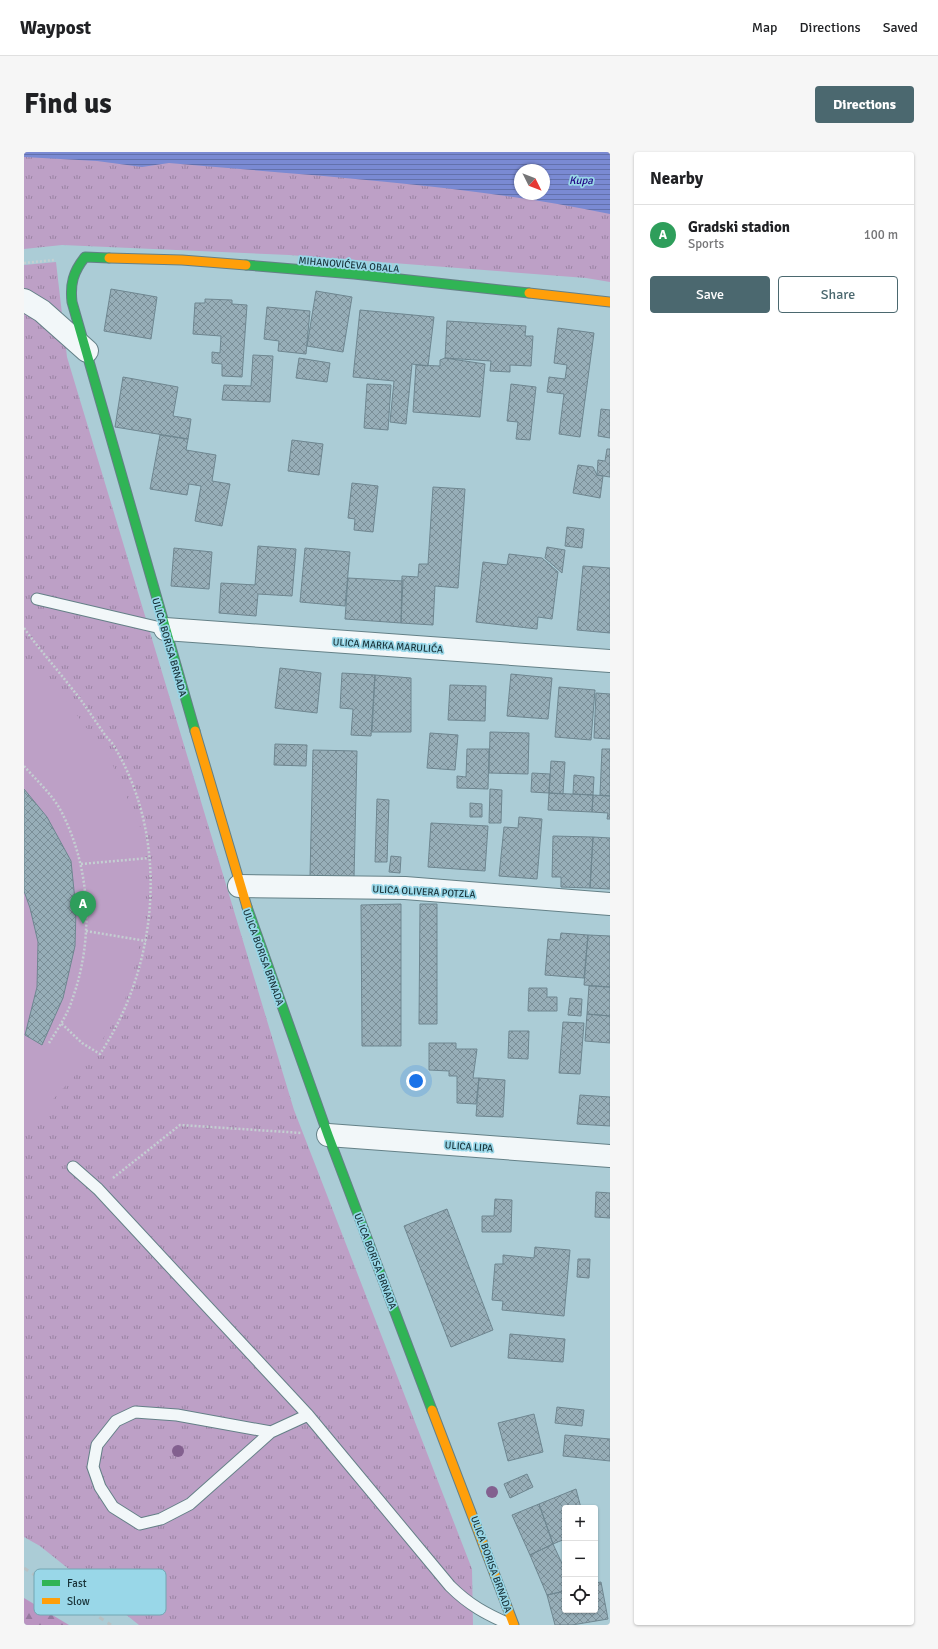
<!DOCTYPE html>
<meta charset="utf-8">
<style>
body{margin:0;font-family:Signika,sans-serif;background:#f6f6f6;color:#202124}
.controls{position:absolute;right:12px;bottom:12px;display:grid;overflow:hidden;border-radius:4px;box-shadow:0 1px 3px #0004}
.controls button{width:36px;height:36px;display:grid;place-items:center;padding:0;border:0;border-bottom:1px solid #e0e0e0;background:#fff;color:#202124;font:20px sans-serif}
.compass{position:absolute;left:490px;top:12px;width:36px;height:36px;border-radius:50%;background:#fff;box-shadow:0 1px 3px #0004;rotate:132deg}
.you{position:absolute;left:392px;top:929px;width:14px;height:14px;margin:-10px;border:3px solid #fff;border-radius:50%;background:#1a73e8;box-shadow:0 0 0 6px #1a73e833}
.badge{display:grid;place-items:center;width:26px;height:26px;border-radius:50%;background:#4b686f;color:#fff;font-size:13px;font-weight:700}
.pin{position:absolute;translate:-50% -33px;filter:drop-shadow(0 1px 2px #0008)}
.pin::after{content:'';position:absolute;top:21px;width:14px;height:12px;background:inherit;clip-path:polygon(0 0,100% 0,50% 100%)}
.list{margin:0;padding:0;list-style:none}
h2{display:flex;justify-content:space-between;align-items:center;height:52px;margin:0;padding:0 16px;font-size:17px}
h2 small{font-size:13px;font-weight:400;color:#757577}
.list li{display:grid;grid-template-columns:26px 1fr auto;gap:12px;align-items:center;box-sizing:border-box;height:60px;padding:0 16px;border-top:1px solid #e0e0e0}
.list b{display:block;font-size:15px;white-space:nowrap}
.list p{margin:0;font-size:13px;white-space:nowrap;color:#757577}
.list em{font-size:13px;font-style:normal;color:#757577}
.actions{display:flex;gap:8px;padding:12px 16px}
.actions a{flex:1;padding:9px 0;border:1px solid #4b686f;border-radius:4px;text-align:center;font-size:14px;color:#4b686f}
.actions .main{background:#4b686f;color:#fff}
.icon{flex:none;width:22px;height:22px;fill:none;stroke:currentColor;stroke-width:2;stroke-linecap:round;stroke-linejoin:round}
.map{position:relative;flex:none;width:586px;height:1473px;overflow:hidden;border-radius:4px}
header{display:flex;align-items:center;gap:24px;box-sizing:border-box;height:56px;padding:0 20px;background:#fff;border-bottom:1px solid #e0e0e0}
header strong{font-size:19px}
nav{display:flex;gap:22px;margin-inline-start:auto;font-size:14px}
.intro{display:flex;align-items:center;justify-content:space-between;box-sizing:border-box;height:96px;padding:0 24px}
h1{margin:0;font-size:28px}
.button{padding:10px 18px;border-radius:4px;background:#4b686f;color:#fff;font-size:14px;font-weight:700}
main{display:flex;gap:24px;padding:0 24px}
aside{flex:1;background:#fff;border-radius:4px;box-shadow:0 1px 3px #0004}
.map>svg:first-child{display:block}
.grass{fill:url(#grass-tufts);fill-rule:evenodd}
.forest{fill:url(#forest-firs)}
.garden{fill:#bda0c6}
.water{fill:url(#water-rules);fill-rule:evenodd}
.building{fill:url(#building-cross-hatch);stroke:#6e8690}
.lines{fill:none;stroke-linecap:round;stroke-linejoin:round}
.lane-casing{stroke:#648087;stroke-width:13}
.street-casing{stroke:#648087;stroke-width:24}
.fast-casing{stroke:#648087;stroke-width:11}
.slow-casing{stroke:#648087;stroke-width:11}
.path{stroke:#c4cfd2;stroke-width:2.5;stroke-dasharray:2 2;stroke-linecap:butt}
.lane{stroke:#f2f7f9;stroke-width:11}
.street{stroke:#f2f7f9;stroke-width:22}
.fast{stroke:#30b455;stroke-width:9}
.slow{stroke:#ff9f0a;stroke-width:9}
.rail{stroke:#b7c0c3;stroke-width:3;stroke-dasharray:5 5;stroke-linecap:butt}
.tree{fill:#83608f}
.labels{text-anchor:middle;stroke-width:3.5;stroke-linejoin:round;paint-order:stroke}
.street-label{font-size:10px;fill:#183238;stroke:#99d7e8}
.water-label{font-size:11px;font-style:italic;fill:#230886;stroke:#99d7e8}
.key{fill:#99d7e8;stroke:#72a6b3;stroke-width:1}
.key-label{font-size:11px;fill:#183238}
</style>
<header>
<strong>Waypost</strong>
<nav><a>Map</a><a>Directions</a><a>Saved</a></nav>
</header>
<div class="intro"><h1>Find us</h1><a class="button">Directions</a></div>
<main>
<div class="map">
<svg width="586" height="1473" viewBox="0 0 586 1473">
<defs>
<pattern id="grass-tufts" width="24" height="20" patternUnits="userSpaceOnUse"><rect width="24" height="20" fill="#bda0c6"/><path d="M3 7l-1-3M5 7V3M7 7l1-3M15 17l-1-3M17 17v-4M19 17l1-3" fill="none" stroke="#9983a2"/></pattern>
<pattern id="forest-firs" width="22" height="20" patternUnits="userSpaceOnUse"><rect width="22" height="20" fill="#ba94c1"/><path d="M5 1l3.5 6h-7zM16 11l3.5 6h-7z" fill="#96799e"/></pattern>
<pattern id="water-rules" width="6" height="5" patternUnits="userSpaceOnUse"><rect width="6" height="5" fill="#7a8ad3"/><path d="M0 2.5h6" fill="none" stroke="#6371ac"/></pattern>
<pattern id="building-cross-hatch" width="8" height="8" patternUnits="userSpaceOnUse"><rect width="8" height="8" fill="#97aeb8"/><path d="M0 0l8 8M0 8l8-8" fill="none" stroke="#7a8e97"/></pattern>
</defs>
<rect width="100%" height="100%" fill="#abccd6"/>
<path class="grass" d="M0,0H586V130L562,126L265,103L38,93L0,97ZM496,18H520V42H496Z
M32,110L43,205L270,958L448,1417L449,1473H115L16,1394L0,1385V113Z"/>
<path class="forest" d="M0,1446L45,1473H0Z"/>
<path class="garden" d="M0,506L40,546L86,607L116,675L122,741L114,803L98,857L66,907L0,979Z"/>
<path class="water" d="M0,0H586V62C441,32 292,24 145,11L118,15L73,9L0,5ZM496,18H520V42H496Z"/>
<path class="building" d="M87,137L133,145L127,187L80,179Z
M292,139L328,145L319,200L283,194Z
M181,147L208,148V152L223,153L218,225L198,224V212L188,211V200L196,201L197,184L169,182L171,151H181Z
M243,155L286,159L282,202L254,199L255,189L240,187Z
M336,158L410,165L404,214L388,212L382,272L366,270L370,229L329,225Z
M423,169L502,174L501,184H509L507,214L486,213V220L466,219L467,209L421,206Z
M534,176L570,181L556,285L535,282L540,242L523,240L525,225L541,227L543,213L530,211Z
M229,203L249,204L246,250L198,248L200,233L227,234Z
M275,206L306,211L303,230L272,226Z
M421,206L461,212L456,265L389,260L392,213L416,214V208Z
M99,225L154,235L149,264L167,267L164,287L91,275Z
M343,232L367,233L364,278L340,276Z
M487,232L512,235L506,288L492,287L494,270L483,269Z
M577,257L586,258V286L574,284Z
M136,283L164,287L162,298L192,303L188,329L206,332L198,374L171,369L177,334L165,332L163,343L126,337Z
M268,288L299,292L295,323L264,319Z
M583,297H586V325L573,323L574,308L581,309Z
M554,313L569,315L573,323L579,324L576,346L549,341Z
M328,331L354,334L349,380L330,378L331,367L324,366Z
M409,335L441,337L434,436L411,434L409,473L377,471L378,424L394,425L395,412H404Z
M543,375L560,377L558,396L541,394Z
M234,394L272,397L268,444L234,442L232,464L195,461L197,431L231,433Z
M523,395L541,398L538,421L521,406Z
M150,396L188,400L185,437L147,434Z
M281,396L326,400L321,454L276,450Z
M485,402L518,406L534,420L528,467L514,465L513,477L452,470L459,410L483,413Z
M559,414L586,416V481L553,478Z
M324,426L379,429L377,471L321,467Z
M256,516L297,521L293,561L251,556Z
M318,521L351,523L347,584L327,583L329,557L316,556Z
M487,522L528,526L524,567L483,564Z
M351,523L387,526V580H348Z
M426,533L462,534L461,569L424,568Z
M535,535L571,538L567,588L531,585Z
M572,541L586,542V587L570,586Z
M466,580L505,581L504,622L465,621Z
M406,581L434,583L431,618L403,616Z
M251,592L283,593L282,614L250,613Z
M443,597H465L464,637L433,636V624L442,625Z
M578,597H586V644L576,643Z
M289,598L333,599L330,726L286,724Z
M527,609L541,610L539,642L525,641Z
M508,621L526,622L525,641L507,640Z
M550,623L570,625L569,643L549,642Z
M0,637L23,665L47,709L52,758L51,794L39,846L18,893L1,883L13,835L14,790L6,756L0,739Z
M466,637L478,638L477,671H465Z
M525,641L569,643L568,660L524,658Z
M569,643L586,644V667H583L584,661L568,660Z
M353,647L365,648L363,710H351Z
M446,651L458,652V665H446Z
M495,665L518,667L513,727L475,724L480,675L494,676Z
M407,671L464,674L461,719L404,715Z
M529,684L569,685L566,736L537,735V725H528Z
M569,685L586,686V737L566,736Z
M367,704L377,705L376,721L365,720Z
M377,752V894H338L337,753Z
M396,752H413V872H395Z
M537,781L564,783L560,826L521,823L524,787L536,788Z
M564,783L586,784V835L560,833Z
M565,834L586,835V864L563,862Z
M505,836H523V845H533V859H504Z
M546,846L558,847L557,864L544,863Z
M563,862L586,864V891L561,889Z
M539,870L560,871L556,922L535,921Z
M485,879H505L504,907L484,906Z
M405,891H432V897H453L449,926H455L452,952L433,951V924H425V919L405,918Z
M455,926L481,928L479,965L452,964Z
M556,943L586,945V974L553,972Z
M572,1040L586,1041V1066L571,1065Z
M471,1047L488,1048L487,1080H458V1064H470Z
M423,1057L469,1178L427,1195L380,1074Z
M511,1095L546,1098L540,1164L478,1158L479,1149L468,1148L471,1112H479V1103L510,1106Z
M554,1107H566L565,1126L553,1125Z
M486,1182L541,1187L539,1210L484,1206Z
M533,1255L560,1258L558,1274L531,1271Z
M510,1262L519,1300L484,1309L474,1271Z
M541,1283L586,1287V1309L539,1304Z
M503,1322L509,1335L486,1346L480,1332Z
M552,1337L557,1356H541V1387L529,1392L515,1352Z
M515,1352L529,1392L506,1403L488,1363Z
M529,1392L541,1418V1439L523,1443L506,1403Z
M577,1430L584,1467L548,1473H531L523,1443L541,1439V1458H571V1431Z"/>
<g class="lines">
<defs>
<path id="lane" d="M13,447L141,477
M49,1015L74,1037L284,1263L426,1434C445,1453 462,1462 487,1473
M247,1280L166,1352L137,1367L116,1372L89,1355L76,1335L69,1315L73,1293L92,1269L111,1260L153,1263L247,1280L284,1263"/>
<path id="street" d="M0,148L18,159L63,199
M141,477L586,509
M215,734L381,736L586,752
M304,983L586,1004"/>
<path id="fast" d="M85,106L61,105C49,120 46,132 48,150L171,579
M222,113L330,122L505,141
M223,755L304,983L408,1258"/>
<path id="slow" d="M85,106L158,108L222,113
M505,141L586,150
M171,579L223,755
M408,1258L490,1473"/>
</defs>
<use href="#lane" class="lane-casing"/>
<use href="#street" class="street-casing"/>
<use href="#fast" class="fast-casing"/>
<use href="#slow" class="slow-casing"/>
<path class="path" d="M0,111L30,108
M0,476C15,497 33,517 49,538C60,551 69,566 79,580C82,585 87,589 90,594C146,687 135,813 76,902L58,891L37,871
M0,614C12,628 28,642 37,659C67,716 70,788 48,848C43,864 33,878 25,891
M57,712L125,706
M62,779L122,789
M89,1026L156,973L278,981"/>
<use href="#lane" class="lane"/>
<use href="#street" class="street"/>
<use href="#fast" class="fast"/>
<use href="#slow" class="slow"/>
<path class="rail" d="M0,1416L87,1473"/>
</g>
<g class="tree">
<circle cx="154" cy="1299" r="6"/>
<circle cx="468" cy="1340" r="6"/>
</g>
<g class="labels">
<g class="street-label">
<text transform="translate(325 112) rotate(5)" y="4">MIHANOVIĆEVA OBALA</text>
<text transform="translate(364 493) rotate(4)" y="4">ULICA MARKA MARULIĆA</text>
<text transform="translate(146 495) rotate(74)" y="4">ULICA BORISA BRNADA</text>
<text transform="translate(400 739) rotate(3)" y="4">ULICA OLIVERA POTZLA</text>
<text transform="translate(240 805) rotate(70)" y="4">ULICA BORISA BRNADA</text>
<text transform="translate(445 994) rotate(4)" y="4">ULICA LIPA</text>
<text transform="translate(352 1109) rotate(69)" y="4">ULICA BORISA BRNADA</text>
<text transform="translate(468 1412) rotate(70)" y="4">ULICA BORISA BRNADA</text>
</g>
<g class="water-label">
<text x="557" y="32">Kupa</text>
</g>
</g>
<rect x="10" y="1417" width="132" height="46" rx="6" class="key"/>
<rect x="18" y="1428" width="18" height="6" fill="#30b455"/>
<rect x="18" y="1446" width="18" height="6" fill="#ff9f0a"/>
<g class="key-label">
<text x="43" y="1435">Fast</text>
<text x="43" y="1453">Slow</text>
</g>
</svg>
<div class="controls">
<button>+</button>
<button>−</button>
<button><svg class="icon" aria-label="locate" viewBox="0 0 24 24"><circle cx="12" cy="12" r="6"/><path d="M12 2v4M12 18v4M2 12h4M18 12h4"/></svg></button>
</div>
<svg class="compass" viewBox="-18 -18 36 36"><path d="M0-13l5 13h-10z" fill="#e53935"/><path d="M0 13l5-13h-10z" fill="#757577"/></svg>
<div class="you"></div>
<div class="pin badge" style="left:59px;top:772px;background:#2e9e5b">A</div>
</div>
<aside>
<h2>Nearby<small></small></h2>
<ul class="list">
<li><span class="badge" style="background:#2e9e5b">A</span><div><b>Gradski stadion</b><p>Sports</p></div><em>100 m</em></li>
</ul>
<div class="actions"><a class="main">Save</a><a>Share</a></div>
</aside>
</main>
